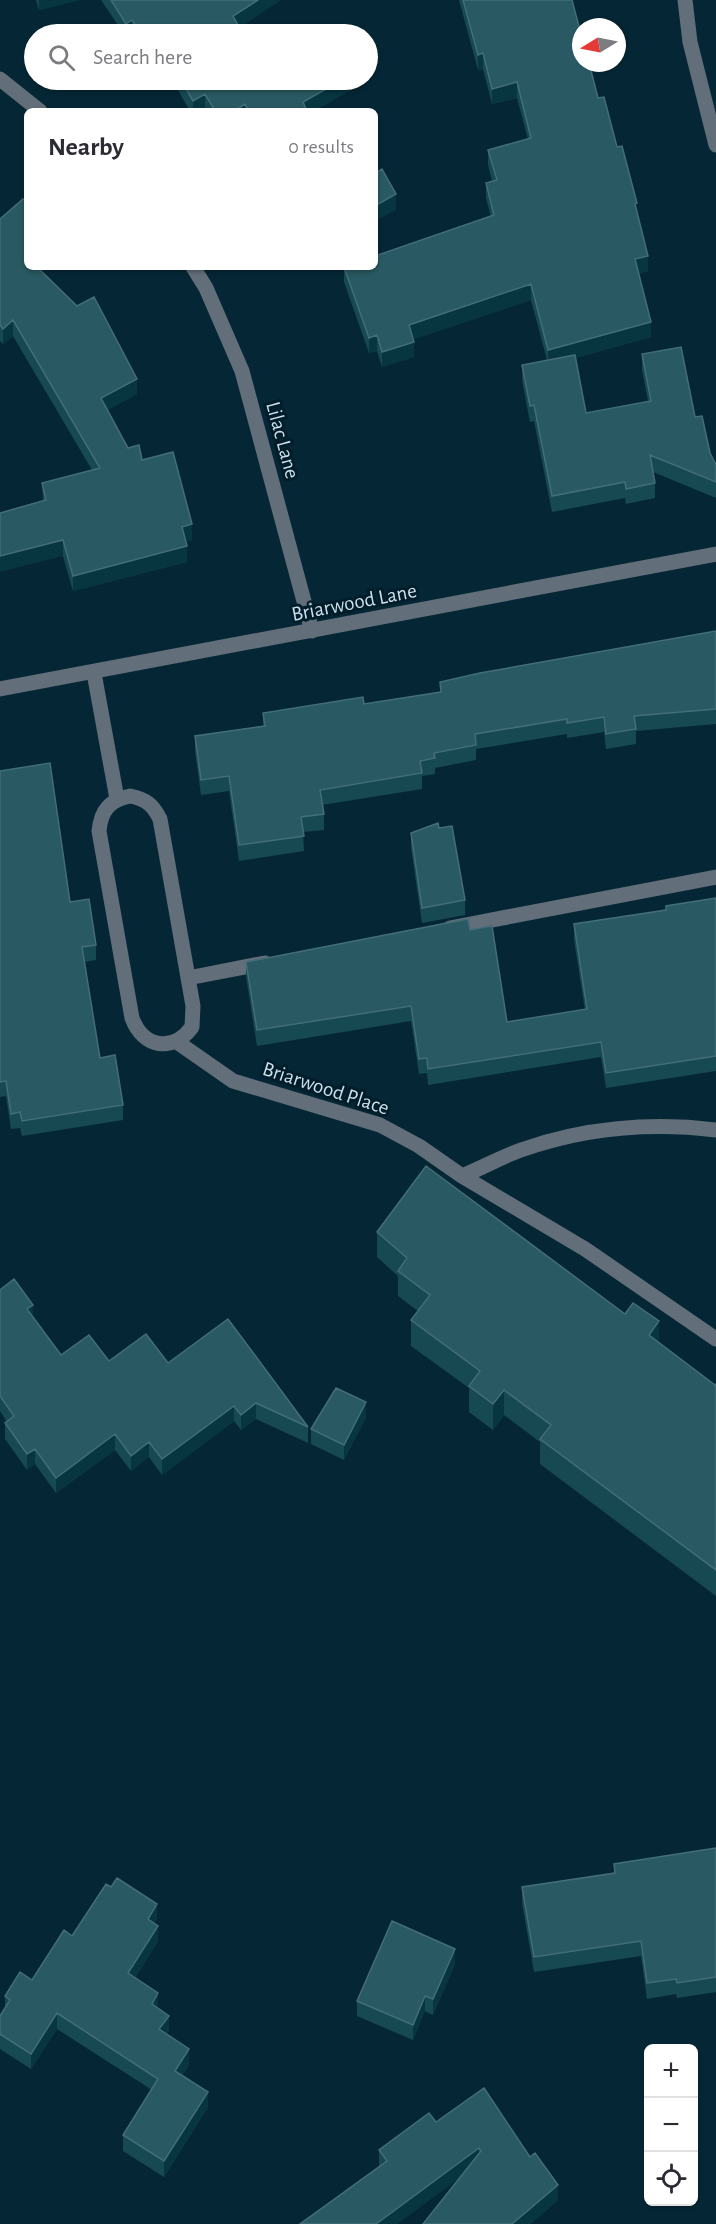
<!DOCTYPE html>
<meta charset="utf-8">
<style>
body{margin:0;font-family:"Alegreya Sans",sans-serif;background:#f7f7f7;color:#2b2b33}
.controls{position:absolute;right:18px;bottom:18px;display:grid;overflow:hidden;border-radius:9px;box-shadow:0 2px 4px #0004}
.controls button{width:54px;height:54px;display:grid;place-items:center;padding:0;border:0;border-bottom:2px solid #e1e1e2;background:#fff;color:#2b2b33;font:30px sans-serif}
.compass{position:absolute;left:572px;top:18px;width:54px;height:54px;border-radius:50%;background:#fff;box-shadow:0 2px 4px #0004;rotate:260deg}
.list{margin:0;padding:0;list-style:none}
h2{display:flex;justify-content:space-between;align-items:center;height:78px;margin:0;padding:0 24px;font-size:26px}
h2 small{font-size:20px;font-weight:400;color:#7c7c81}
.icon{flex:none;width:33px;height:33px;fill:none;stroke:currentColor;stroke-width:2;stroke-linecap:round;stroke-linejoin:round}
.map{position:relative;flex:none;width:716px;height:2224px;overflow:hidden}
.search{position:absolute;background:#fff;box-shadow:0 2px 4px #0004;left:24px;top:24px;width:354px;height:66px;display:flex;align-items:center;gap:15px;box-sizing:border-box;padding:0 21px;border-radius:33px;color:#7c7c81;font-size:22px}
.panel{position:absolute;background:#fff;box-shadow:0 2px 4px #0004;left:24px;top:108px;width:354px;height:162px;border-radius:9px}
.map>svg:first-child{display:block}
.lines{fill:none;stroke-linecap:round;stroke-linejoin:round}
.minor{stroke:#626e7a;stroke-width:15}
.wall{fill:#164952}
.shaded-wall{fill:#073540}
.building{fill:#295962;stroke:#436e77;stroke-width:1.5}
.labels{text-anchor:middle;stroke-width:6;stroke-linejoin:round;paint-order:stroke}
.street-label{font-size:21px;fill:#cddfe8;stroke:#001d2b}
</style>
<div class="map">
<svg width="716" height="2224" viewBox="0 0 716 2224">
<rect width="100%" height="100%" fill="#052735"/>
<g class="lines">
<path class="minor" d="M685,0L690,42L716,145
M0,79L40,111
M193,267L206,288L242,371L312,631
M94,673L117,799
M0,689L716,554
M130,796C146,799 153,805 160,819L193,1006L192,1027C173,1053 143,1048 132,1018L99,831C101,810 110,800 130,796Z
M450,928L716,877
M188,978L265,963
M177,1042L233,1081L380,1125L419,1146L462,1176L585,1249L716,1339
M462,1176C482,1168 501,1157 521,1150C583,1128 651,1122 716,1130"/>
</g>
<path class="wall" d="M36,0H79L39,10Z
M101,0H281L239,27L243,34H124Z
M459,0H572L598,98L617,147L637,211L648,271L638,274L651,337L575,358L586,413L648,401L642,370V354L695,417L710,453L716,465V498L653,472L655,483V498L626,504L625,498L552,512L534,421L530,422L522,380V365L547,360L531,300L413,339L414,357L382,367L377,351L369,353L344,282V267L491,217L486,198V183L492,181L488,165V150L528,139L517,98L492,104L483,69L478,70Z
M369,79L314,111H206L205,110L203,111H190L172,80Z
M0,219L27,267L137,394L107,410L128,448L142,460L192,540L185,541L187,562L73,591L63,556L43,501L42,483L92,470L13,336L3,344L0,341Z
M716,631V724L636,731V744L606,749L604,732L567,738V734L476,749V760L435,768V774L422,776V789L322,805L324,814V830L303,832L304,851L239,861L229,791L201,795L195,751V736L263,726V713L364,704L440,692V682Z
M0,771L70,902L96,945V960L84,962L100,1058L123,1105V1120L22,1136L20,1128L11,1129L6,1096L0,1097Z
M439,828L465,900V915L422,923L411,848V833Z
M716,898V1071L606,1088L601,1057L428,1085L427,1073L419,1074L411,1021L257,1046L246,977V962L470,930L507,1022L585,1010L574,940V924L666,910V906Z
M377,1232L659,1343L715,1385L716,1384V1596L540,1464V1442L504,1415L493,1430L469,1412V1388L411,1346V1320L418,1311L398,1296V1276L377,1257Z
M0,1290L33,1317L61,1355L109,1361L168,1363L228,1319L308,1427V1443L256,1419L241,1430L234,1421L162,1475L149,1457L131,1471L115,1450L56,1493L35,1464L27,1470L5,1439V1423L7,1422L0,1411Z
M366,1417L344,1460L311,1444V1429Z
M716,1848V1992L677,1998L676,1994L647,1999L641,1956L534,1972L522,1903V1887L614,1873V1864Z
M157,1919L154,1924L158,1941L135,1978L158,2009L169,2031L166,2034L189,2065L182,2076L208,2107L164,2177L123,2151V2135L152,2090L57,2029L31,2069L0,2049V2016L5,2009V1996L32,1980L72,1936Z
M455,1964L433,2015L425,2011L413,2040L357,2016V2001Z
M484,2088L558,2200L530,2224H423L460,2177L397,2224H300L379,2166V2150L436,2122Z"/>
<path class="shaded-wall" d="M39,0H79L39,10Z
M258,0H281L233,32V16Z
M132,20V34H126V24Z
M483,53V69L478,70V55Z
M369,64V79L314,111H303V102L342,80H368V65Z
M517,82V98L492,104V89Z
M205,94V110L203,111H193V101Z
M245,104V111H234Z
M396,194V210L375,221V206Z
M648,256V271L635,275V259Z
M531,284V300L409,341V325Z
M13,320V336L3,344V329Z
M651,322V337L548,365V350Z
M377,335V351L369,353V338Z
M414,342V357L382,367V352Z
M137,379V394L101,414V398Z
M192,524V540L182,542V527Z
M63,540V556L0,572V556Z
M187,546V562L73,591V576Z
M33,1305V1320L27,1309Z
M659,1321V1347L649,1335Z
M504,1390V1415L493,1430V1404Z
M366,1402V1417L344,1460V1445Z
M256,1403V1419L241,1430V1415Z
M234,1406V1421L162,1475V1459Z
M115,1434V1450L56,1493V1478Z
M149,1442V1457L131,1471V1456Z
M35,1449V1464L27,1470V1454Z
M157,1904V1919L148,1935V1919Z
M158,1926V1941L128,1989V1973Z
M455,1949V1964L433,2015V1999Z
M158,1993V2008L152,2004Z
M425,1996V2011L413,2040V2025Z
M57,2013V2029L31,2069V2054Z
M169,2016V2031L159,2045V2029Z
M189,2049V2065L175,2087V2071Z
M208,2092V2107L164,2177V2161Z
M479,2148V2164L397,2224H376Z
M558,2185V2200L530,2224H512Z"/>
<path class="building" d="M111,0H258L233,16L243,34H142L132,20L126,24Z
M463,0H572L581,34V63H589L598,98L604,97L617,147L622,146L637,203L635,204L648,256L635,259L651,322L548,350L531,284L409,325L414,342L382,352L377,335L369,338L344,267H375V256L494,215L486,183L497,180L488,150L531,138L517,82L492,89L483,53L478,55Z
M347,26L352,34H333Z
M181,80H342L303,102L307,111H249L245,104L234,111H215L205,94L193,101Z
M382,169L396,194L375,206V173Z
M23,199L27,202V255L26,256L27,257V267H37L77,306L94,297L137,379L101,398L128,448L139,445L142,460L173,452L192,524L182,527L187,546L73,576L63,540L0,556V513L46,500L42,483L100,468L13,320L3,329L0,325V219Z
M681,347L695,417L702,416L710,453L716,465V482L650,455L655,483L626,489L625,482L552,496L534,405L530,406L522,365L575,355L586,413L651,401L642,354Z
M716,631V709L634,716L636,729L606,734L604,717L567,723V719L475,734L476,745L434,753L435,758L420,761L422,773L320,790L324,814L301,817L304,836L239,845L229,776L201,780L195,736L265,726L263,713L363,697L364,704L441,692L440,682L480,673Z
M50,763L70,902L89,899L96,945L82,947L100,1058L115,1055L123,1105L22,1121L20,1112L11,1114L6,1081L0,1082V771Z
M438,823L439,828L452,826L465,900L422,908L411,833Z
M716,898V1056L606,1073L601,1042L428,1069L427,1058L419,1059L411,1006L257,1030L246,962L468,919L470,930L492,926L507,1022L587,1009L574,924L666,910V906Z
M426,1166L625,1314L633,1303L659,1321L649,1335L715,1385L716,1384V1570L540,1439L551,1425L504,1390L493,1404L469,1386L480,1371L411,1320L430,1295L398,1271L407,1258L377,1232Z
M14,1279L33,1305L27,1309L61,1355L89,1335L109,1361L146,1334L168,1363L228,1319L308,1427L256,1403L241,1415L234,1406L162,1459L149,1442L131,1456L115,1434L56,1478L35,1449L27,1454L5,1423L14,1416L0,1396V1290Z
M336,1388L366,1402L344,1445L311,1429Z
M716,1848V1977L677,1983L676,1979L647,1983L641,1941L534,1957L522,1887L615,1873L614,1864Z
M117,1878L157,1904L148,1919L158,1926L128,1973L158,1993L152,2004L169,2016L159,2029L189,2049L175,2071L208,2092L164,2161L123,2135L158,2079L57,2013L31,2054L0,2034V2016L10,2000L5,1996L20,1972L32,1980L64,1930L72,1936L106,1884L111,1887Z
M392,1921L455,1949L433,1999L425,1996L413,2025L357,2001Z
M484,2088L530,2157L535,2153L558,2185L512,2224H423L481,2151L479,2148L376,2224H300L387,2161L379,2150L429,2113L436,2122Z"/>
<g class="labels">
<g class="street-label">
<text transform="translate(283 440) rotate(75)" y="7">Lilac Lane</text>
<text transform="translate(354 602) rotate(-11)" y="7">Briarwood Lane</text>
<text transform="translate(326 1088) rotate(18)" y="7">Briarwood Place</text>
</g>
</g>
</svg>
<div class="controls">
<button>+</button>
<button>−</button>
<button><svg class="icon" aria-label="locate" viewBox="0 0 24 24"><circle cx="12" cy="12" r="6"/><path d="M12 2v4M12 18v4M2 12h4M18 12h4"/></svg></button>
</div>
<svg class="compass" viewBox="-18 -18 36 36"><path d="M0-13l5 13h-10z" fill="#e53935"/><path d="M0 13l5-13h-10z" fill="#7c7c81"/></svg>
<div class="search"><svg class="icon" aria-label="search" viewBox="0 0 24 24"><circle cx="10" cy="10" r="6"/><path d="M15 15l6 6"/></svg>Search here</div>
<section class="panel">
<h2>Nearby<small>0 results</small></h2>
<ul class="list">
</ul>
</section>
</div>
